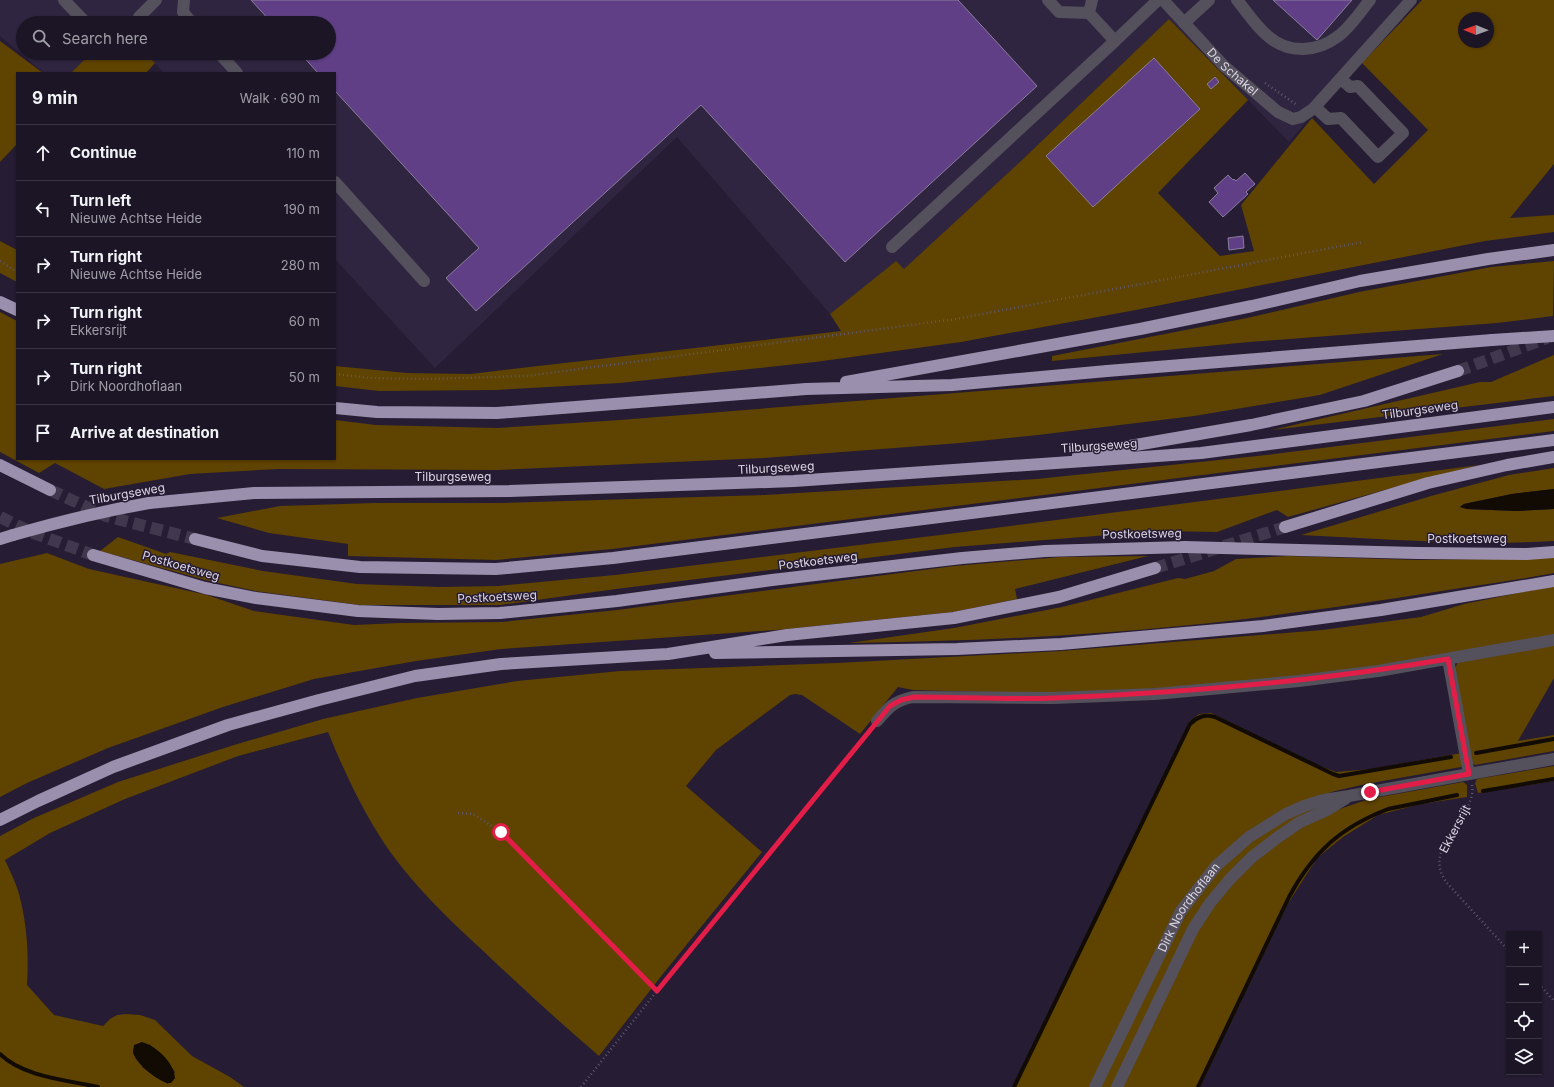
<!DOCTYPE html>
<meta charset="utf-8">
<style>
body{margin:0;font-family:Inter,sans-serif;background:#292232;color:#f1f3f6}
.controls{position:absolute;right:12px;bottom:12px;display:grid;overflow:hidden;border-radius:0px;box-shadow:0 1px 3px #0004}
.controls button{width:36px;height:36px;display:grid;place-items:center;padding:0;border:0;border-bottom:1px solid #3a3443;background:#1c1526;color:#f1f3f6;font:20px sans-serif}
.compass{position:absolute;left:1458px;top:12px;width:36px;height:36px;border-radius:50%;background:#1c1526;box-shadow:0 1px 3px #0004;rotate:271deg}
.stop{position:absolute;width:12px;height:12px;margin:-9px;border:3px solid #e11d48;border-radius:50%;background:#fff}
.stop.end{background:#e11d48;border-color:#fff;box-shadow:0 1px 4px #0008}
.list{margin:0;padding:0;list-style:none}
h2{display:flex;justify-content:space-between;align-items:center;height:52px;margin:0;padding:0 16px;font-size:17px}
h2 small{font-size:13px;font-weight:400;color:#a09fa7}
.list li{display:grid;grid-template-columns:26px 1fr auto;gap:12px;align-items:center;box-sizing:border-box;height:56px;padding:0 16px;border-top:1px solid #3a3443}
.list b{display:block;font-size:15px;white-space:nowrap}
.list p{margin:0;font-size:13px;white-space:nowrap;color:#a09fa7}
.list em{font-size:13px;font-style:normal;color:#a09fa7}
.icon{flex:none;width:22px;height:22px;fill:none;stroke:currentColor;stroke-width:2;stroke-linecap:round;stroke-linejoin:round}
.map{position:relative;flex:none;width:1554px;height:1087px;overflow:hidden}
.search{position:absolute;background:#1c1526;box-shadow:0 1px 3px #0004;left:16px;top:16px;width:320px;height:44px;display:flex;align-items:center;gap:10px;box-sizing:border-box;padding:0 14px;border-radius:22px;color:#a09fa7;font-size:15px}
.panel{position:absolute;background:#1c1526;box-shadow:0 1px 3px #0004;left:16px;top:72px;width:320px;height:388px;border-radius:0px}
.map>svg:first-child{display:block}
.built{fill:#302540}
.green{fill:#5f4300;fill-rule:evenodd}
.water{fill:#110b03}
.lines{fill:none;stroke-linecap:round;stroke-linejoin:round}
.stream{stroke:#110b03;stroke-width:4}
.building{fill:#603f86;stroke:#897e9a}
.highway-tunnel{stroke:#41384e;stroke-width:12;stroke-dasharray:12 6;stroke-linecap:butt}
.path{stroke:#60576b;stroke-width:2.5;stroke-dasharray:1 3;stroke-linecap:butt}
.minor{stroke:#54505c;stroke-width:12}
.highway{stroke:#9a8fac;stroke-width:12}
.highway-bridge{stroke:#9a8fac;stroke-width:12}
.route{stroke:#e11d48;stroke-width:5}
.labels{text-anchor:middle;stroke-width:3;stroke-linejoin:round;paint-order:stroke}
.street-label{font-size:12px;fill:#dbd5e4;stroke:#261c33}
</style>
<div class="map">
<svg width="1554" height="1087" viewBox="0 0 1554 1087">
<rect width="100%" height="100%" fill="#261c33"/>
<path class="built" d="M0,0H1410L1289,142L1169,19L1022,160L904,269L896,261L830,314L677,137L435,368L335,259V73H164L145,53H329V23H23V53H91L71,73H44L0,36Z"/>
<path class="green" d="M1422,0H1554V164L1510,218L1554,215V232L1485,241L1136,310L961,342L815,362L620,383L496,390L379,391L335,386V366L407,373L470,374L841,331L830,314L896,261L904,269L1022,160L1169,19L1248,100L1158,193L1220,256L1254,251L1241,205L1312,118L1374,184L1428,130L1362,63ZM1464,18H1488V42H1464Z
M0,41L43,73H17V144L0,162Z
M91,53H145L155,63L146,73H71Z
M0,241L17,250V282L0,273Z
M1554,261L1553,316L1497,323L1249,342L1052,361V356L1247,318L1359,292L1491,267Z
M0,312L17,321V459H335V420L376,425L497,428L620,420L1443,354L1320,395L1194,416L1038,435L960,443L764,458L499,470L278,469L190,474L104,489L55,463L39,473L0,452Z
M1554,355V396L1272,430L1480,382H1491Z
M1554,419V431L612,549L496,560L348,556V544L269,533L217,518L280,506L374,503H501L764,495L1037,479L1257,456Z
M1479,465L1427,478L1288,517L1277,510L1217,532L1159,531L955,547L616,589L500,605H360L255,591L205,580L100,551L118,537L166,554L170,552L263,571L357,584L440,587L498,586L615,575L956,533Z
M1554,468V489L1512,494L1464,504L1460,507L1467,509L1517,511L1554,509V541C1470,546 1385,539 1301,535L1431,496L1509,475Z
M47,553L89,569L207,595L254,611L354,625L399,623L502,622L617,610L954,566L1061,557L1148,556L1015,589L1017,599L953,612L776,630L501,649L416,661L314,679L223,707L108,748L27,783L0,797V564Z
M1288,556L1418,560L1554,558V573L1526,578C1441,591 1355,605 1269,616C1130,634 989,641 849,643L954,628L1062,607L1178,578L1185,579L1214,571L1236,559Z
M1554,586V635L1378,667L1299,676L1156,689L1054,694L913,690L898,687L860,734L802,695L795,694L790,695L716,750L686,786L762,852L666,970L599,1056C558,1021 519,985 480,948C441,912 401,873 374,827C356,797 341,764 328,732L238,756L125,799L50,833L5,860C10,871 16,883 19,894C27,924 29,954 27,985L54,1015L103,1026L110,1019L117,1015L126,1014L140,1015L155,1020L192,1056L230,1077L244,1087H0V836L34,818L118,782L234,745L323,719L417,698L517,681L620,671L837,663L1061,651L1322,630L1421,617L1464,604ZM149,1044L162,1055L175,1072L168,1084L142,1067Z
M1554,645V678L1518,741L1554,735V751L1475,765L1472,763L1455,669L1458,661Z
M1211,713L1306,761L1336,772L1371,769L1462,753L1464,764L1461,767L1366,784L1335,791L1307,800L1214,864L1091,1087H1013L1190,721L1199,714Z
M1554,766V781L1478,793L1475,783L1477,779Z
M1463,782L1467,785V797L1421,804L1378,815L1343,837L1317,858L1287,905L1200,1087H1122L1196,933L1214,903L1240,874L1285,836L1325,814L1369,799Z
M1322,807L1225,879L1113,1087H1099L1184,914L1217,871L1260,835L1308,808Z"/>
<path class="water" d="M1554,489V509L1517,511L1467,509L1460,507L1464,504L1512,494Z
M142,1042C156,1046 174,1062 175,1078L171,1083C161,1085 134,1062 133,1052C133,1049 134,1047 134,1045Z"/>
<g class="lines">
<path class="stream" d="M1476,753L1554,739
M1483,791L1554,779
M0,1054C23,1077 67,1080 98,1087
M1014,1087L1190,724C1197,717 1204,714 1215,717L1333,774L1339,776L1451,757
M1198,1087L1289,897C1313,852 1341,827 1388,809L1457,795"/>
</g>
<path class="building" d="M251,0H958L1037,86L845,262L701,105L476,311L446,278L479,248L335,91V73H318L300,53H329V23H272Z
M1273,0H1352L1317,40Z
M1154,58L1200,109L1093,207L1046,156Z
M1215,77L1219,82L1211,89L1207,84Z
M1245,173L1255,184L1246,192L1248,194L1223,217L1209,202L1218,193L1214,188L1228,175L1233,180L1234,179L1236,181Z
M1243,236L1244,248L1229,250L1228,238Z"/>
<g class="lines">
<path class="highway-tunnel" d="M1458,371L1547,338
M50,490L106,516L195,539
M0,517L31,532L93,555
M1155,568L1285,527"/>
<path class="path" d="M1265,83L1297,105
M0,261L17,272
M335,374L369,378L427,379L527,376L956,319L1363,242
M1472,785C1477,814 1430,842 1441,872C1442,876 1445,880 1447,883L1509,951
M458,813L473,814L501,832L562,895L657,991
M1539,984L1554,1001
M581,1087L657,991L871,729"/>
<g class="minor">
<path d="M64,0L86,23"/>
<path d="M184,0L183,12L192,23"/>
<path d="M1048,0L1059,12L1089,13"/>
<path id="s1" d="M1163,0L1224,66L1278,112L1293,119L1301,117L1313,109L1411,0"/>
<path d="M1237,0C1247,12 1256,27 1269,37C1289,54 1317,52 1337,37C1350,28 1360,12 1370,0"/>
<path d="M139,17L156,0"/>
<path d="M1184,23L1209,0"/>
<path d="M1115,41L1158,0"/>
<path d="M219,53L237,73"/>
<path d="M1315,107L1328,119L1341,118L1378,157L1403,133L1358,86L1350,87L1341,79"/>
<path d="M335,182L424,281"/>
<path d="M892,247L1115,41L1089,13L1092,0"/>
<path d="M1448,659L1469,774"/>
<path d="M877,721C889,707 894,701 913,697L1053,698L1155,694L1299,681L1378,671L1554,640"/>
<path id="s2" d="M1095,1087L1181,911L1216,866L1249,837L1286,814L1304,806L1323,800L1349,796L1469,774L1554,759"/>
<path d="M1117,1087L1193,929L1210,903L1230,879L1252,857L1278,837L1300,822L1327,810L1345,799"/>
</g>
<path class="highway" d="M0,302L17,310
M846,382L1140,329L1252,306L1360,281L1488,259L1554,250
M335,408L377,412L497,413L806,389L952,385L1107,371L1492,340
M1078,455L1251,425L1364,401L1458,371
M0,465L50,490
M149,503L254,493L510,491L794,481L1201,453L1554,407
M1285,527L1428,483L1507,465L1554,457
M0,539L13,535
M195,539L262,556L360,567L496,569L613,558L1554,440
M1259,549L1417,553L1527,554L1554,552
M93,555L205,588L256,598L358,611L438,614L500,613L617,601L772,580L962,558L1045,551L1185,547
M715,653L957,649L1061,644L1263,626L1381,610L1554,581
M0,820L38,801L113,767L228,725L319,700L415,676L501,664L668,654L787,635L954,618L1059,597L1155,568"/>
<path class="highway-bridge" d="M1492,340L1554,336
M13,535C58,522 103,511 149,503
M1185,547L1259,549"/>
</g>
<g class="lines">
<path class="route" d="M501,832L657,991L890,706L901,700L914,697C961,697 1008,700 1055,698C1187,693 1318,681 1448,659L1469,774L1370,792"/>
</g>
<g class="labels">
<g class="street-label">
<text dy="4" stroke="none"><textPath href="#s1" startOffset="100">De Schakel</textPath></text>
<text transform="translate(1420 410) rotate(-8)" y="4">Tilburgseweg</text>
<text transform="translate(1099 446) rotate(-4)" y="4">Tilburgseweg</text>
<text transform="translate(776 468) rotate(-3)" y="4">Tilburgseweg</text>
<text x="453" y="481">Tilburgseweg</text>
<text transform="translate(127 494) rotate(-10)" y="4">Tilburgseweg</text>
<text transform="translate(1142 534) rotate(-1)" y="4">Postkoetsweg</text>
<text x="1467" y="543">Postkoetsweg</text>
<text transform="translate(818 561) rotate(-7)" y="4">Postkoetsweg</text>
<text transform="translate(181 566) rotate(16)" y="4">Postkoetsweg</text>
<text transform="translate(497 597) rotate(-3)" y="4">Postkoetsweg</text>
<text transform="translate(1455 829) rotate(-62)" y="4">Ekkersrijt</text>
<text dy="4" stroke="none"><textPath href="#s2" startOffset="203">Dirk Noordhoflaan</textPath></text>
</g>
</g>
</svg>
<div class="controls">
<button>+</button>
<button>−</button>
<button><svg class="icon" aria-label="locate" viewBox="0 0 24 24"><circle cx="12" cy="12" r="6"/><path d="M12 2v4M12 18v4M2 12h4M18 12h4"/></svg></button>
<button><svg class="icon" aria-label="layers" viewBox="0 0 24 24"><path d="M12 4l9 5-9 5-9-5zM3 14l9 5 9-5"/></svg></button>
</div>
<svg class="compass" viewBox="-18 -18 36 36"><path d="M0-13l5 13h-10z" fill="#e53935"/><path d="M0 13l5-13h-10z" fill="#a09fa7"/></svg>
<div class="stop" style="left:501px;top:832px"></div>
<div class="stop end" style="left:1370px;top:792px"></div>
<div class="search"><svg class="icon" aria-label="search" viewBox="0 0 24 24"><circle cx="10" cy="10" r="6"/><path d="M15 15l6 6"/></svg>Search here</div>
<section class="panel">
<h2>9 min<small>Walk · 690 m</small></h2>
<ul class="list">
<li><svg class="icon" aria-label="ahead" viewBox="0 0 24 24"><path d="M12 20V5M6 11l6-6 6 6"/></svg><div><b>Continue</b></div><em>110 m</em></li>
<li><svg class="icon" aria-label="left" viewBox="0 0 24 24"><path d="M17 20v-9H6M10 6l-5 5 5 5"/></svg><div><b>Turn left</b><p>Nieuwe Achtse Heide</p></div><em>190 m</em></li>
<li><svg class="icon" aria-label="right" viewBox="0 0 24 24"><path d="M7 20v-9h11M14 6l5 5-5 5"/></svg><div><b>Turn right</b><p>Nieuwe Achtse Heide</p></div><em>280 m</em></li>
<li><svg class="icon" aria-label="right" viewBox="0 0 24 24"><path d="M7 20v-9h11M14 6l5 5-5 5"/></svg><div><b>Turn right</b><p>Ekkersrijt</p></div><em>60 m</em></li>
<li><svg class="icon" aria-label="right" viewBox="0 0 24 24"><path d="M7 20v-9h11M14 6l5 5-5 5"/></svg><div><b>Turn right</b><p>Dirk Noordhoflaan</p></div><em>50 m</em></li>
<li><svg class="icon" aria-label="arrive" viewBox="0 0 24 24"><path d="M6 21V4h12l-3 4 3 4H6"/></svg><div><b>Arrive at destination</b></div></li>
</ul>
</section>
</div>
